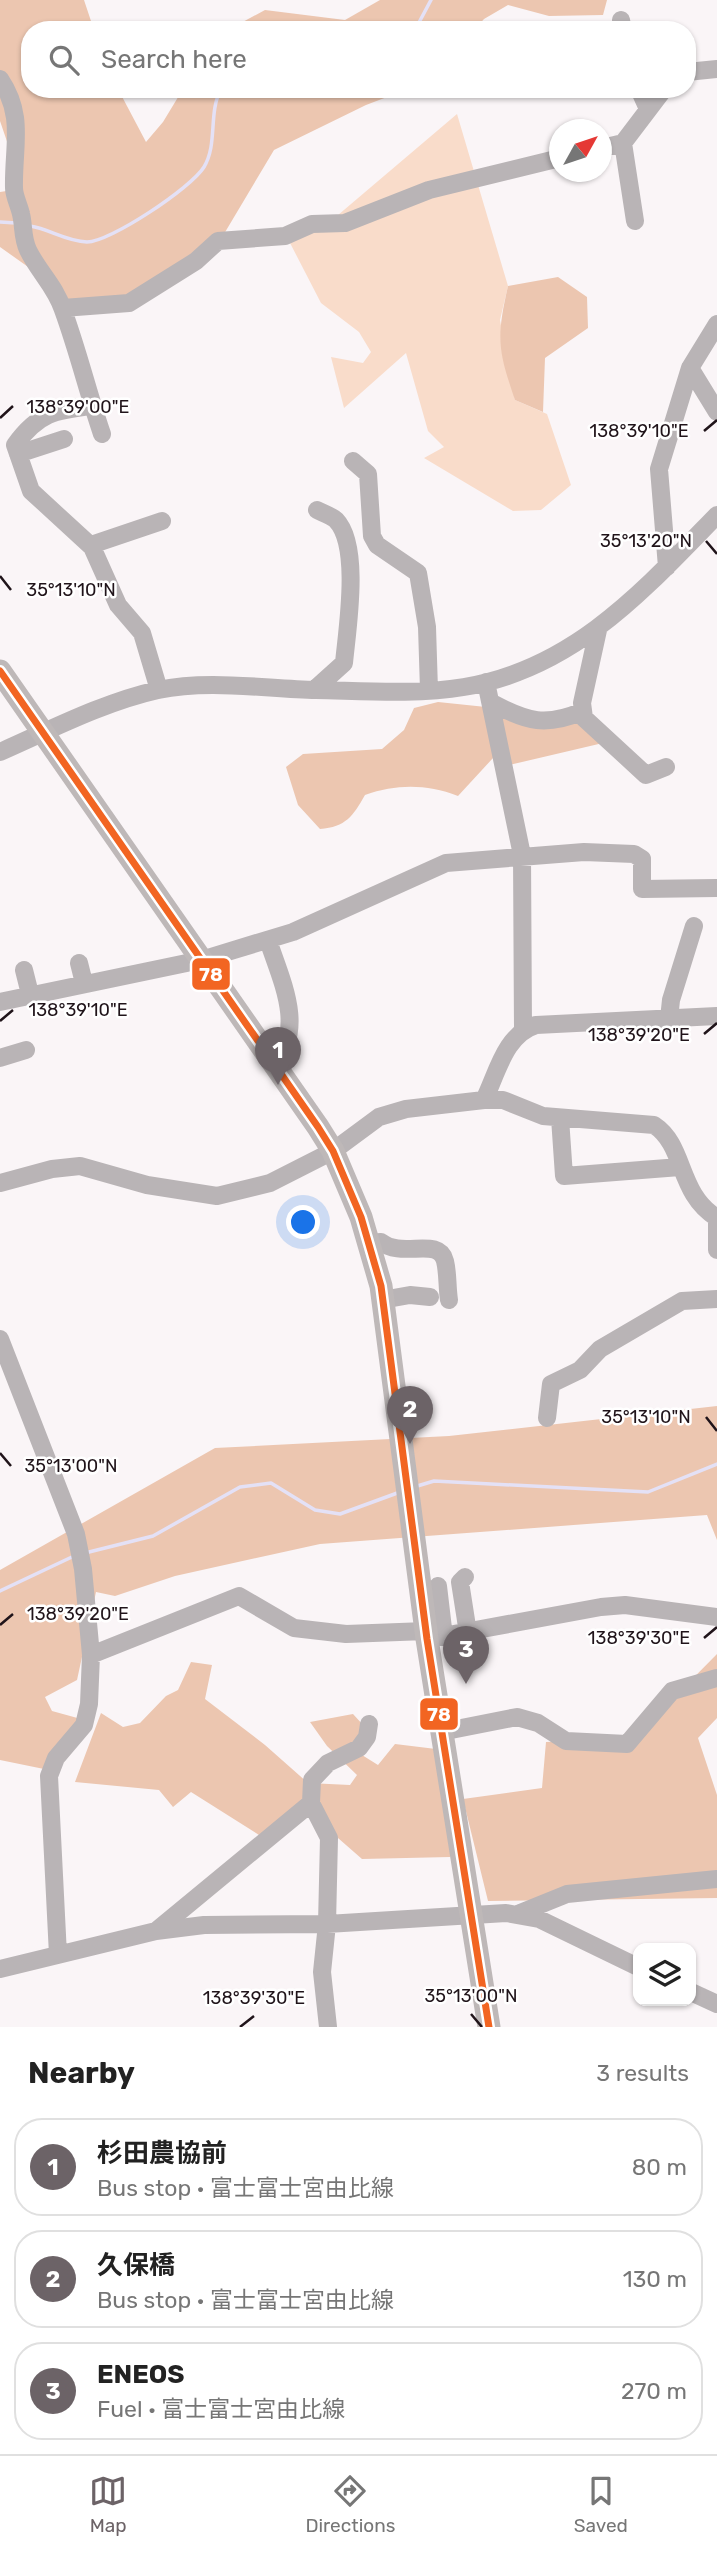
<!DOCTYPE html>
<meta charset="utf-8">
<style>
body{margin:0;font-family:Rubik,"Noto Sans JP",sans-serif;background:#f6f6f6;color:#222}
.controls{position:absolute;right:21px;bottom:21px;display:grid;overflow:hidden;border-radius:14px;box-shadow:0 2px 5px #0004}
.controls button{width:63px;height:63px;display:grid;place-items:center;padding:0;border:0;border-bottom:2px solid #e0e0e0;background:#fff;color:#222;font:35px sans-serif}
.compass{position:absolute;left:549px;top:119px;width:63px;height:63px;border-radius:50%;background:#fff;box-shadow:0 2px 5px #0004;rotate:50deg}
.you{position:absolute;left:304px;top:1223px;width:24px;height:24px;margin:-18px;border:5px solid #fff;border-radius:50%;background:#1a73e8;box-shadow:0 0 0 10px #1a73e833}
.badge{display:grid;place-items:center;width:46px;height:46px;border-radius:50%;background:#6c6367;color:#fff;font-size:23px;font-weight:700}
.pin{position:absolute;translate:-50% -58px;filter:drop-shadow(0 2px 4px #0008)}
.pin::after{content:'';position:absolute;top:37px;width:24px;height:21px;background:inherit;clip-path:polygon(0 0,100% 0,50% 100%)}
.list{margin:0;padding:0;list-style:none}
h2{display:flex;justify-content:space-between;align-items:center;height:91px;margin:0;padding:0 28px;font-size:30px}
h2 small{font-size:23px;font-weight:400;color:#767676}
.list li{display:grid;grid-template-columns:46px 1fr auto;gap:21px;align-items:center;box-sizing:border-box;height:98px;margin:0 14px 14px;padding:0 14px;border:2px solid #e0e0e0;border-radius:28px}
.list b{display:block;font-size:26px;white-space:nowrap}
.list p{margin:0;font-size:23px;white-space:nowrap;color:#767676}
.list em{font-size:23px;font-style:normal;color:#767676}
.icon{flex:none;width:38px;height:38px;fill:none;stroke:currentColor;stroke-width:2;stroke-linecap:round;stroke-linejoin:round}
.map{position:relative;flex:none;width:717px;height:2027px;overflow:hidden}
.search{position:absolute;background:#fff;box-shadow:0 2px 5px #0004;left:21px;right:21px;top:21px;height:77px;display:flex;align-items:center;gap:18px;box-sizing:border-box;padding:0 24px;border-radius:28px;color:#767676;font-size:26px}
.sheet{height:427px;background:#fff}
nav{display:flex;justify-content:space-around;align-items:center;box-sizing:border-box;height:98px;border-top:2px solid #e0e0e0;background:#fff;font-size:19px;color:#767676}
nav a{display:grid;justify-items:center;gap:4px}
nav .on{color:#6c6367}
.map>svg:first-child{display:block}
.green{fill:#f9dcca}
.forest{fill:#ecc6b0}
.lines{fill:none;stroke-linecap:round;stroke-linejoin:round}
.stream{stroke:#e4e1f6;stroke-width:3.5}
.minor{stroke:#b9b4b6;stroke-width:18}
.major{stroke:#beb8b8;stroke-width:23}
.bus-1-casing{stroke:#fff;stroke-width:12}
.bus-1{stroke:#f26522;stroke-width:7}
.ticks{fill:none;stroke:#20141a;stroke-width:2.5}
.ticks-label{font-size:18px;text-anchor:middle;fill:#20141a;stroke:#fff;stroke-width:5;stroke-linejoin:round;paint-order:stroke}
.line-badge{stroke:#fff;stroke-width:2.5}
.badge-label{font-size:19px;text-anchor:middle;font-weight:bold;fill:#fff}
</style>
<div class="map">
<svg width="717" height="2027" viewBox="0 0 717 2027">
<rect width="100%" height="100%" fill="#faf5f7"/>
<path class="green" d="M457,114L508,286L500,320L515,400L547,414L571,485L541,510L513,511L424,458L444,447L428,431L406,353L344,408L331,357L363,363L371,352L359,332L321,303L289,241L331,221Z"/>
<path class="forest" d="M0,0H84L94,30H30V89H118L146,142L163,122L183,89H408L366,105L274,150L218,244L136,299L67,306L55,286L0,247V192L13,190V159L0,121Z
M380,0H607L603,15L549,16L508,5L484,19L474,30H228L265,10L345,20Z
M558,277L587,297L588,328L545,358L543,412L515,400C498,350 496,339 508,286Z
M438,702L571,716L603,743L505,766L493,758L458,796C426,784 397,784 365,795C353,816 346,827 320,829L298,805L286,767L303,754L382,749L404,730L414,708Z
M717,1406V1540L707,1515L320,1544L175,1576L115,1596L96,1592L77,1680L45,1697L52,1711L81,1719L44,1769L0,1760V1570L215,1448L449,1436Z
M717,1654V1718L698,1738L717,1795V1898L488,1901L463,1799L542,1788L546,1742L634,1738Z
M191,1662L212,1665L205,1699L265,1745L308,1783L350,1785L357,1775L327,1746L310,1722L353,1714L364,1726L354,1750L378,1765L395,1744L436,1749L452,1823L450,1857L362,1859L314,1817L277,1822L259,1835L191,1792L173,1807L159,1790L75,1782L101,1713L123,1727L140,1723L166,1696L178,1690Z"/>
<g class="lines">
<path class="stream" d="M415,30L431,0
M0,222L16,223
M30,226C50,229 65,241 87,242C110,242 191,188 204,167C218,144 208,113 221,89
M414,1487L434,1481L648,1492L717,1464
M85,1553L153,1536L240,1487L271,1483L315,1510L340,1514L400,1492
M0,1591L74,1556"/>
<path class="minor" d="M621,20L623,30
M687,72L717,69
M0,79C25,116 13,146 14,188C14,196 19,205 21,214C24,226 22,237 28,250C38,271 56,287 63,310C78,351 88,393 102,434
M639,89L648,109
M623,143L635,221
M602,148L623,143L664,89
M63,308L129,303L196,261L218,241L285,236L312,224L345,223L429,190L560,158
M690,368L717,412
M15,445L31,491L92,547L118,605L142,633L159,690
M15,445C38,413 55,410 92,406
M18,454L64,439
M353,461L368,474L372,536L377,545L418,573L427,627L429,690
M91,545L162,521
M667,567L659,469L690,368L717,324
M598,630L582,703L584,718L646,775L666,767
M486,682L522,855L523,1029
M314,690L344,663C347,630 361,546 336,520C332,516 323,513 317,510
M492,703C528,722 546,727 583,711
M0,752C50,730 104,702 158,690C209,679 265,689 316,690C364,691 417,695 464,687C574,669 644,590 717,515
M268,940C281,980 306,1028 274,1064
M79,963L84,983
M24,970L30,994
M0,1002L201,960L293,932L446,863L584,852L634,854L642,859V889L717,888
M669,1019L671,1000L694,926
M0,1058L26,1050
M484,1100H503L543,1116L654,1125C686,1146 677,1193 717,1218V1250
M560,1118L564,1176L680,1167
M0,1183L52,1169L80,1166L147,1185L217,1196L270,1183L333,1151L379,1117L406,1109L484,1100C497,1074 505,1034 536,1025L717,1016
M369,1243L381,1242C402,1259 439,1236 445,1261C448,1273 447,1287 449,1300
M382,1300L410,1295L430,1297
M0,1339L76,1534L83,1569L91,1655L89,1704L84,1725L56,1758L49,1776L58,1955
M547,1418L551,1384L580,1370L600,1349L682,1301L717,1299
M465,1577L460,1582L468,1633
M438,1586L444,1637
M427,1639L601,1607L625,1605L717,1617
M91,1655L239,1596L294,1628L346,1634L426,1631
M441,1732L517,1717L538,1723L566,1741L627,1744L672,1691L717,1678
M520,1913L567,1894L717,1879
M156,1931L311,1803
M0,1969L156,1931L204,1925L327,1924L506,1913L539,1919L638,1967
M691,1992L717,2004
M328,2027L322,1972L327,1924L329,1838L311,1803L312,1780L328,1763L359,1748L367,1737L369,1724"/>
<path class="major" d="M0,671L318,1127L333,1151L361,1217L381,1286L427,1639L489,2027"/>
<defs>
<path id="bus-1" d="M0,671L318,1127L333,1151L361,1217L381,1286L427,1639L489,2027"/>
</defs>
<use href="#bus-1" class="bus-1-casing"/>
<use href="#bus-1" class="bus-1"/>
</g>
<path class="ticks" d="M0,418L13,406M704,431L717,420M706,541L717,554M0,576L11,590M0,1021L13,1010M704,1034L717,1023M706,1417L717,1431M0,1453L11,1466M0,1625L13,1614M704,1638L717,1627M471,2014L482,2027M240,2027L254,2016"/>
<g class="ticks-label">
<text x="78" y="413">138°39'00"E</text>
<text x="639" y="437">138°39'10"E</text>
<text x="646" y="547">35°13'20"N</text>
<text x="71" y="596">35°13'10"N</text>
<text x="78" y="1016">138°39'10"E</text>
<text x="639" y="1041">138°39'20"E</text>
<text x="646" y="1423">35°13'10"N</text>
<text x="71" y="1472">35°13'00"N</text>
<text x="78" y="1620">138°39'20"E</text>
<text x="639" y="1644">138°39'30"E</text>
<text x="471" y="2002">35°13'00"N</text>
<text x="254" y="2004">138°39'30"E</text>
</g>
<g class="line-badge">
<rect x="191" y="957" width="40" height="34" rx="7" fill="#f26522"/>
<rect x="419" y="1697" width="40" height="34" rx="7" fill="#f26522"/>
</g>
<g class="badge-label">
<text x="211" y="981">78</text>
<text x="439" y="1721">78</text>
</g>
</svg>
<div class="controls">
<button><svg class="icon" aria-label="layers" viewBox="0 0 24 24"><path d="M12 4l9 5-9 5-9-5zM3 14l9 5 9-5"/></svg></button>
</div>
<svg class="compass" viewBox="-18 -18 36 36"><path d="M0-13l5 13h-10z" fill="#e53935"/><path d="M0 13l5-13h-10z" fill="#767676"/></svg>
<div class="you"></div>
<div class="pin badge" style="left:278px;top:1085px">1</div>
<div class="pin badge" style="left:410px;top:1444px">2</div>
<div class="pin badge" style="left:466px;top:1684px">3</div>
<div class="search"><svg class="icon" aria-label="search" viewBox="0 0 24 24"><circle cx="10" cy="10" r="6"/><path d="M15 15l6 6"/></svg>Search here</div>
</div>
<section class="sheet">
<h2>Nearby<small>3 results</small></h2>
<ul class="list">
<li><span class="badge">1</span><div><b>杉田農協前</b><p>Bus stop · 富士富士宮由比線</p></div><em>80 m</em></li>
<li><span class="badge">2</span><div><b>久保橋</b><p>Bus stop · 富士富士宮由比線</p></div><em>130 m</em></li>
<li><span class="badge">3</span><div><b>ENEOS</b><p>Fuel · 富士富士宮由比線</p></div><em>270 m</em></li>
</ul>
</section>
<nav>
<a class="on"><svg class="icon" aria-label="map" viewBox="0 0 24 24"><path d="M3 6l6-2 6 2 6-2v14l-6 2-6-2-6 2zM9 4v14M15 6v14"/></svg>Map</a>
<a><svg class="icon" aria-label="directions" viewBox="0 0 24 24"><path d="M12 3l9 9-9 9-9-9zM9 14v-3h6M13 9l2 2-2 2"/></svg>Directions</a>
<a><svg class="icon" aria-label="saved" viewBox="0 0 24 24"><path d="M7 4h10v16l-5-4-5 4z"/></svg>Saved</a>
</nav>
